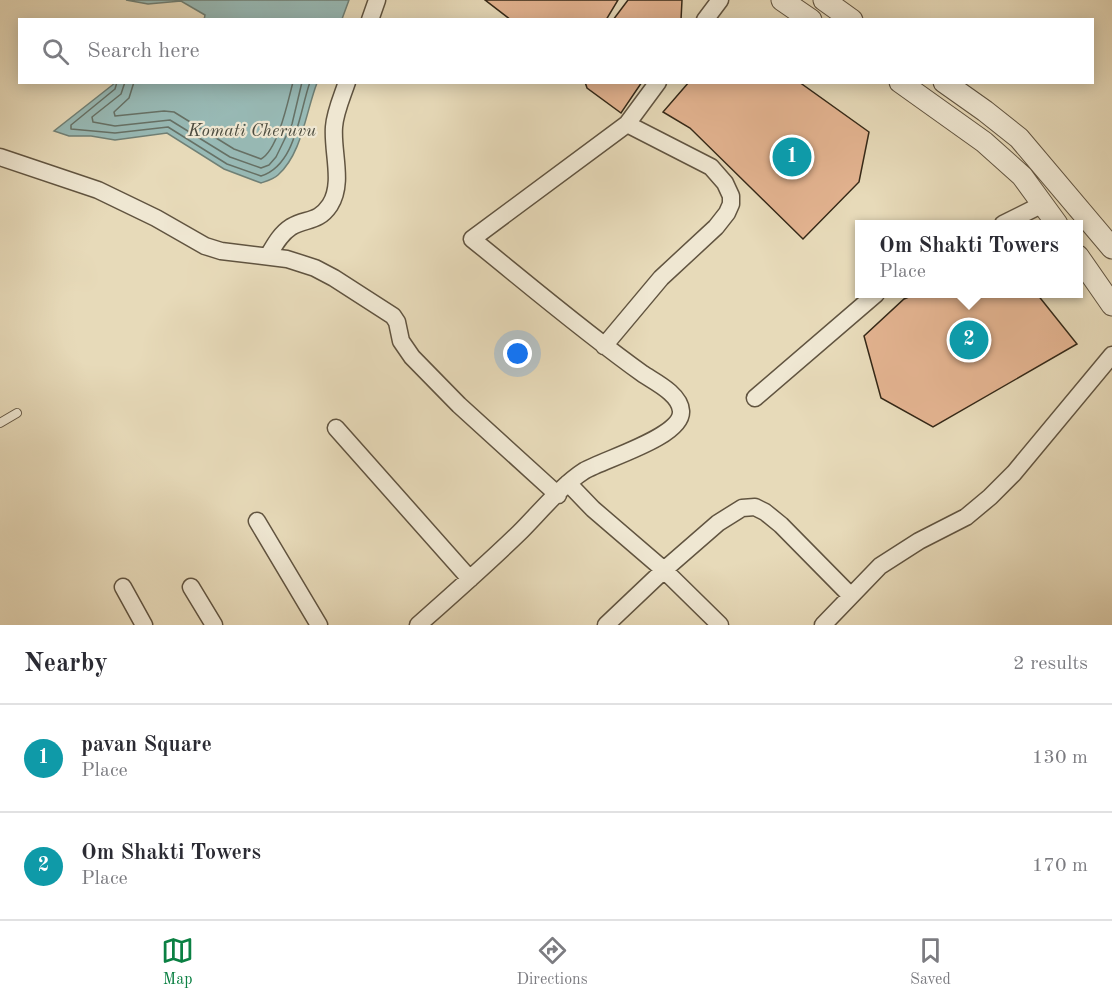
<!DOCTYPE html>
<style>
body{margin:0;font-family:"Old Standard TT",serif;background:#f2f2f3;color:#2b2b33}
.you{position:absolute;left:518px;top:354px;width:21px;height:21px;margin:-15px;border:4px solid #fff;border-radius:50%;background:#1a73e8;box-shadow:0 0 0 9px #1a73e833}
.badge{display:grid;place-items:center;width:39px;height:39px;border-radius:50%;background:#0b8043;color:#fff;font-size:20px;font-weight:700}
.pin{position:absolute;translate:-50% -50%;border:3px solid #fff;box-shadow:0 2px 6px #0006}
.popup{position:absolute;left:855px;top:220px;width:228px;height:78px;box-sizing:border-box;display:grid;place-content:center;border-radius:0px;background:#fff;filter:drop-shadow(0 2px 4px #0005);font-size:20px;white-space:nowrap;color:#7c7c81}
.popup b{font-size:22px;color:#2b2b33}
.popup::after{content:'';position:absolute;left:50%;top:100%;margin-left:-12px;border:12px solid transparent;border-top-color:#fff}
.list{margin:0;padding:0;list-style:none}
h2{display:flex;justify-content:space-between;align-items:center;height:78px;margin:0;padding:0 24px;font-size:26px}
h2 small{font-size:20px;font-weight:400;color:#7c7c81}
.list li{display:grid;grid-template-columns:39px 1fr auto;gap:18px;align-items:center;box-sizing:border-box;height:108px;padding:0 24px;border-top:2px solid #e1e1e2}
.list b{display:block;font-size:22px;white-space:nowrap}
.list p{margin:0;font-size:20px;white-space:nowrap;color:#7c7c81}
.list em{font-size:20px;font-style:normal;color:#7c7c81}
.icon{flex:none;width:33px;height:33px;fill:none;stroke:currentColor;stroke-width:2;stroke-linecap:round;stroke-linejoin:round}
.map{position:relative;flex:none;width:1112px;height:625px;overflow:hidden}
.search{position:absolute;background:#fff;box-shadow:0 3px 15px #0003;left:18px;right:18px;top:18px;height:66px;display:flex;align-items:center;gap:15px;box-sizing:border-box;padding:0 21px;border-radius:0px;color:#7c7c81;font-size:22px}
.sheet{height:294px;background:#fff}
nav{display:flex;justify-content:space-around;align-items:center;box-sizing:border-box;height:84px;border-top:2px solid #e1e1e2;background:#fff;font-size:16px;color:#7c7c81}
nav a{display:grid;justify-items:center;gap:3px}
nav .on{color:#0b8043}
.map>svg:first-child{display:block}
.water{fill:#98bab6;stroke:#708076;stroke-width:1.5}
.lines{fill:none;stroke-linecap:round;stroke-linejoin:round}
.shore{stroke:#667166;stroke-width:1.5}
.building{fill:#e3b390;stroke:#342817;stroke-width:1.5}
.service-casing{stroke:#615440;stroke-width:10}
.minor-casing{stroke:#615440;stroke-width:19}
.tertiary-casing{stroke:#615440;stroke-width:23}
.service{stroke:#efe7d2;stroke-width:8}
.minor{stroke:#efe7d2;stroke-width:16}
.tertiary{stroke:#efe7d2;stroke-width:21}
.labels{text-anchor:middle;stroke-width:4.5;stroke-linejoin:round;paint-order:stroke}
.water-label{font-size:18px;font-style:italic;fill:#4d4c3f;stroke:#efe7d2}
</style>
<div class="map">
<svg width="1112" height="625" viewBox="0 0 1112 625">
<rect width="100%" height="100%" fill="#e7dab9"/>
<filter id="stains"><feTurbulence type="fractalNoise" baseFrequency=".00333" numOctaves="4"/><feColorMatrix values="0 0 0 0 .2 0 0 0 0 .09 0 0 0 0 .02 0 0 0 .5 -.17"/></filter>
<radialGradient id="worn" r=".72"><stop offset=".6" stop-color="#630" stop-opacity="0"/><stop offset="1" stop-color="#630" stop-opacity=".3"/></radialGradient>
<path class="water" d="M126,0H349L342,19L204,20L205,15L181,1L148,4Z
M115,83V82L317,83C306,111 302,154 278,175C274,179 267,181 261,183L224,169L167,133L115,140L91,136H69L54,131Z"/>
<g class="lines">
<path class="shore" d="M117,82L115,89L71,125V129L115,133L168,127L227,164L261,176C296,165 299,113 310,82
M125,82L121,94L92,117L93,122L115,126L170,120L230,157L261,168L269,165L276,157L292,124L302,82
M134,82L129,98L114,112L115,116L164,111L174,112L234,149L261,159C278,150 288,101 293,82"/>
</g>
<path class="building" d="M485,0H618L606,20H511Z
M628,0H682L681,20H613Z
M585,82H642L621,113L587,88Z
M689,82H799L869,132L859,182L803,239L690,128L663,112Z
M916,294H1037L1077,344L933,427L881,398L864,336L904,299Z"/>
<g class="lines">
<defs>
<path id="service" d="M0,423L17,413"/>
<path id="minor" d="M370,20L377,0
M705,20L720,0
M0,157L98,190L156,218L205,246L221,251L287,259L315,268L334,278L393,316L397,322L401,341L412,357L459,405L558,495
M1003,224L1043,204
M268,256C274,246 280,234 291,227C306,218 318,223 330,205C344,183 332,152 334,127C335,112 342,97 347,82
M604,346L661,278L716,227L727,213L731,204V196L725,183L711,167L627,124
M755,398L876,294
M336,428L470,579
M568,483L593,509L664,570L720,625
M257,521L319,625
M123,587L144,625
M191,587L214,625
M418,625C452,595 486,565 519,533C538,514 562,485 584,471C604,459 683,437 681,411C680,394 655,382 643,374C584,332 529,285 472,239L627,124L658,82
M606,625L664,570L718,523L742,508L755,507L765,512L781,525L851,596
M823,625L880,566L919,541L966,517L990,497L1014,473L1112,355"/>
<path id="tertiary" d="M782,0L811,20
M824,0L852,20
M900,82L984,142L1022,176L1057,224
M944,82L985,111L1019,138L1112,248
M1078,256L1112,305"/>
</defs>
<use href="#service" class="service-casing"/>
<use href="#minor" class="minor-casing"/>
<use href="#tertiary" class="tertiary-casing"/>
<use href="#service" class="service"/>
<use href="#minor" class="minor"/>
<use href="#tertiary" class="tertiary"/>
</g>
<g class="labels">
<g class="water-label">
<text x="252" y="136">Komati Cheruvu</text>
</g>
</g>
<rect width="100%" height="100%" filter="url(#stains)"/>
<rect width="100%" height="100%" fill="url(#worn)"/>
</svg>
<div class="you"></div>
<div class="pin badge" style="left:792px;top:157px;background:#0f9aa8">1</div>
<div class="pin badge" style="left:969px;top:340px;background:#0f9aa8">2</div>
<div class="popup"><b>Om Shakti Towers</b>Place</div>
<div class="search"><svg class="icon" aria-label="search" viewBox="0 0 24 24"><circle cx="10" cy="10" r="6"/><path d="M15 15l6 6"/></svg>Search here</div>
</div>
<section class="sheet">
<h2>Nearby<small>2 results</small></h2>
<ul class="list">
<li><span class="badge" style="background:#0f9aa8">1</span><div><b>pavan Square</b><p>Place</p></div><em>130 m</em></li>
<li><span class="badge" style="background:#0f9aa8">2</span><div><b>Om Shakti Towers</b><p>Place</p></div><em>170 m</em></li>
</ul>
</section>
<nav>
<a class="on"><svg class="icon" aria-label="map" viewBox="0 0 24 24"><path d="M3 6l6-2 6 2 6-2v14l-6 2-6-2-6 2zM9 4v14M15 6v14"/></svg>Map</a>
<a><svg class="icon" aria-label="directions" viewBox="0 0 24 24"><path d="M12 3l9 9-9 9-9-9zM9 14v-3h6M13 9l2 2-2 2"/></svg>Directions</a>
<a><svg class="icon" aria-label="saved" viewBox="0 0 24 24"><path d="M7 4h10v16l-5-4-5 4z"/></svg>Saved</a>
</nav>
